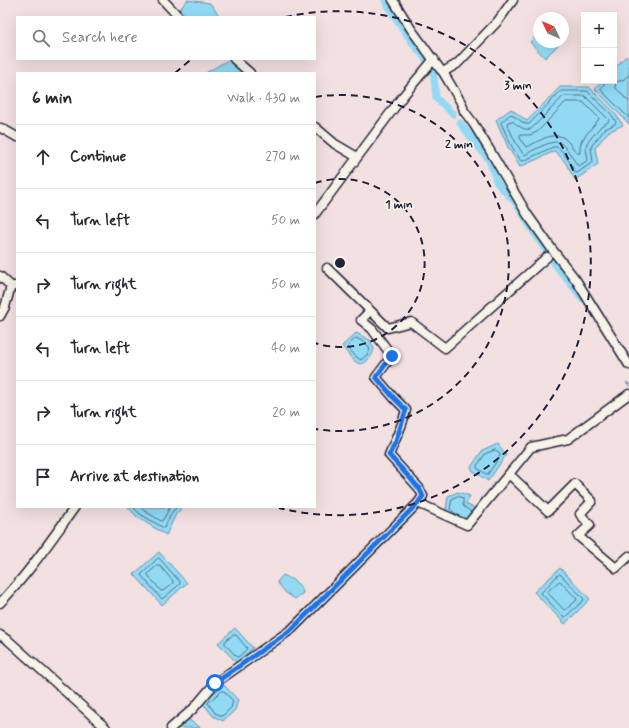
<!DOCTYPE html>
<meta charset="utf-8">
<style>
body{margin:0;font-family:Mynerve,sans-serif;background:#f7f7f7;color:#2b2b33}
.controls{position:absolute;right:12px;top:12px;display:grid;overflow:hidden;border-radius:0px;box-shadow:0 4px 16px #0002}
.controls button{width:36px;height:36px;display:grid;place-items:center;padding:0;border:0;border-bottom:1px solid #e1e1e2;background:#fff;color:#2b2b33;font:20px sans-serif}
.compass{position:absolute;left:533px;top:12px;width:36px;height:36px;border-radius:50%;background:#fff;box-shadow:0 4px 16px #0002;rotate:314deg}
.stop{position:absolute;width:12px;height:12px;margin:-9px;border:3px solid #1a73e8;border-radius:50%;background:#fff}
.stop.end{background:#1a73e8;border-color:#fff;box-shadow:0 1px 4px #0008}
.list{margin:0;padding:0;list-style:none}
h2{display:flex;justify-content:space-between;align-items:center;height:52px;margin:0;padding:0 16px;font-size:17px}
h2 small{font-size:13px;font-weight:400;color:#7c7c81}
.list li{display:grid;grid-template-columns:26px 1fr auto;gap:12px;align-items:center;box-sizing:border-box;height:64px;padding:0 16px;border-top:1px solid #e1e1e2}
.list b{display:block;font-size:15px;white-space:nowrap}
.list em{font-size:13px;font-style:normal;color:#7c7c81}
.icon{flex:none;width:22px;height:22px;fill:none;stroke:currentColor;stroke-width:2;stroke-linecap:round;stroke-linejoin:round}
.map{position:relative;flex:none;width:629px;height:728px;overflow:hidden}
.search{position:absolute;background:#fff;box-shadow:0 4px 16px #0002;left:16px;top:16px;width:300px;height:44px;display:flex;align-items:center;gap:10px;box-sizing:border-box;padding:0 14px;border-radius:0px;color:#7c7c81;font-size:15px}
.panel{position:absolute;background:#fff;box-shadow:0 4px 16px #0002;left:16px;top:72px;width:300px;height:436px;border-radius:0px}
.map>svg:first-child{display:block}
.water{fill:#92daf4;stroke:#6590aa}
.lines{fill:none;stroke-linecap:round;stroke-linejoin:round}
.shore{stroke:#4f6c85;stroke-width:1}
.stream{stroke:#6590aa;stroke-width:2}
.canal{stroke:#92daf4;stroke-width:7}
.minor-casing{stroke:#22223b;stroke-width:11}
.minor{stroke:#f7f3e8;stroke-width:8}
.route{stroke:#1a73e8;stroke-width:5}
.ring{fill:none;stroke:#22223b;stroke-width:2;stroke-dasharray:7 5}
.centre{fill:#22223b;stroke:#f7f3e8;stroke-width:2}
.ring-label{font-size:12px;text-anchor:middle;font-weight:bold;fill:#22223b;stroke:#f7f3e8;stroke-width:3.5;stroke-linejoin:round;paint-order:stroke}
</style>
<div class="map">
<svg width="629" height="728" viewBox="0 0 629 728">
<rect width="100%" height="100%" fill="#f3e0e1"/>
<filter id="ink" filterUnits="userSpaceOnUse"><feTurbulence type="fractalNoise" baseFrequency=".025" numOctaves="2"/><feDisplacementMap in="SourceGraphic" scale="8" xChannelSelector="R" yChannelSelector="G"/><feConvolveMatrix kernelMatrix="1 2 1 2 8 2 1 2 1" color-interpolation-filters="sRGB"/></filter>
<g filter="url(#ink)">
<path class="water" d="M187,0L210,3L220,17H181L178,12Z
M539,33V42H556L559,44L545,58L530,42Z
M626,56L629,60V124L595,89L602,81H614V69Z
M230,59L246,73H207V72Z
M560,87H589L614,112L623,125L608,132L595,148L598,164L575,180L565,162L555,151L520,167L508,147L496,120L511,109L527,121Z
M356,333L370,340L374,349C372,356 367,364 359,364L352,359L342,346Z
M498,444L506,455L488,481L473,471L471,467L482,451Z
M458,492L470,496L466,504L478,510L466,522L449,514L446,510L448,496Z
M128,507H183L176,514L166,535L137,517Z
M159,552L187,583L162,605L134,574Z
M560,568L590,599L565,624L534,592Z
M283,575C291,579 301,583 303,593L295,599L285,592L277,582Z
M235,628L253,648L237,663L218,643Z
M224,685L238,700L235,710L223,721L213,716L202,702Z
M186,718L201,728H176Z"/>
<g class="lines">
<path class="shore" d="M629,75L623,80L616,82L615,87L629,102
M605,81L604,84L601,88V90L629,118
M561,91H587L611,114L616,122L615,124L605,129L592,145L591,148L593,162L577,173L575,172C572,167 563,149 557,147C556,147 554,147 553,147L523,161H521L511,145L501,123L502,121L511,114L525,124H529Z
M564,96H585L609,120L608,122L601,126L587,143L586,148L588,160L579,166L577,165C573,159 565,143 557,142C550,141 531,151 525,155L523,154L516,143L507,124L508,122L512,121C518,125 523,131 531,129Z
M566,102H583L599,118L598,120L582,140L580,146V153H577C573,148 569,142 564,138C553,131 537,142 527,147L525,146L520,138V135H530L537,132Z
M356,338L366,343L370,349L368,354L361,360L355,356L348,347L349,345Z
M496,450L500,454V456L488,474H486L477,468V466L485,454Z
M133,507L140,514L164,528L165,527L172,512L177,507
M140,507L143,510L161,521L163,520L170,507
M459,516L452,511L450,509L452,499L457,496L463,498V506L470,511L471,513
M159,558L180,582V584L162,599L161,598L141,575L157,559Z
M157,566H160L173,581V583L163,591H161L148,575V574Z
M560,574L584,599L583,601L565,617H563L541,593L558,575Z
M560,581L577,599L576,601L565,610H564L548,593V591L558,582Z
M233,635H236L247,648L246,650L238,657L236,656L225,644V642Z
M222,691H224L233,701L231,708L222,716L215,713L208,703Z"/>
<path class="stream" d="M627,383L629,385"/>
<path class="canal" d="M385,0L391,11L414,45L433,68L436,98L453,114
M460,123L489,160L497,183L517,204L534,233L557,267L582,298"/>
<defs>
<path id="minor" d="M163,0L179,17
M393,0L411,29L440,69L443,72L462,104L464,111L473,123L489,149L527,214L554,252L576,280L629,365
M234,59L250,73
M443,72L457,64L498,21L513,0
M315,127L335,144L357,157
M1,128L17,137
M315,214L403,96L434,59
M327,268L388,328L411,322L445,348L547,257
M0,276L11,286H17
M370,311L361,320L372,329L392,356L376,377L394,398L406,410L402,424L389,455L419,488L423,496L418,503
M0,316L5,307L11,286
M509,474L548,511L575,484L592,501L580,514L590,525L578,536L616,568L629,556
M0,603C28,574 51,540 75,507
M0,635L9,641L106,728
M171,728L193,709L215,683L292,629L418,503L467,525L531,447L568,439L629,394"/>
</defs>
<use href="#minor" class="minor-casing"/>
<use href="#minor" class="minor"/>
</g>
</g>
<g class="lines" filter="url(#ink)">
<path class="route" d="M215,683L292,629L418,503L423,496L419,488L389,455L396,441L406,410L394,398L376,377L392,356"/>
</g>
<g class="ring">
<path d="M315 183A84 84 0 1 1 315 343"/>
<path d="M315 97A168 168 0 1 1 315 429"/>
<path d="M175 73A252 252 0 0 1 192 59M285 17A252 252 0 1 1 279 508"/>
</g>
<circle cx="340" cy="263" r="6" class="centre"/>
<g class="ring-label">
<text x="518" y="89">3 min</text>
<text x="459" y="148">2 min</text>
<text x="399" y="208">1 min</text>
</g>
</svg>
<div class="controls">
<button>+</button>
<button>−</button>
</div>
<svg class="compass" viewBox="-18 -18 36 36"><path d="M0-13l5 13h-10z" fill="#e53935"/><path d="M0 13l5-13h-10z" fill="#7c7c81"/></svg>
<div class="stop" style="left:215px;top:683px"></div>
<div class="stop end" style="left:392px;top:356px"></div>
<div class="search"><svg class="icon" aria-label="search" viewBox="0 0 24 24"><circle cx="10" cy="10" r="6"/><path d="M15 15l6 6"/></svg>Search here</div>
<section class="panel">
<h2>6 min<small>Walk · 430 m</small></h2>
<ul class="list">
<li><svg class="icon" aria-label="ahead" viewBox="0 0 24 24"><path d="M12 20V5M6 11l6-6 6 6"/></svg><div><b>Continue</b></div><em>270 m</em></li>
<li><svg class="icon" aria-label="left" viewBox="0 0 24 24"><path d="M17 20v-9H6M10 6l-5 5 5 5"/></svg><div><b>Turn left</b></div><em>50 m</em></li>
<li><svg class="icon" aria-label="right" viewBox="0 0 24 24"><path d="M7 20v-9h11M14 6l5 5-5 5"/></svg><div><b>Turn right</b></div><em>50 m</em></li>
<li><svg class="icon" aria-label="left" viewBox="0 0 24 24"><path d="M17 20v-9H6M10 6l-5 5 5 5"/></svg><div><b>Turn left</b></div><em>40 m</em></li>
<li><svg class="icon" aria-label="right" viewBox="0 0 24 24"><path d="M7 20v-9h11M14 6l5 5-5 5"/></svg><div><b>Turn right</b></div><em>20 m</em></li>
<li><svg class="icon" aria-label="arrive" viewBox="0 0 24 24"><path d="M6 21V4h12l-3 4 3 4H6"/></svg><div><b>Arrive at destination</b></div></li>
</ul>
</section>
</div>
